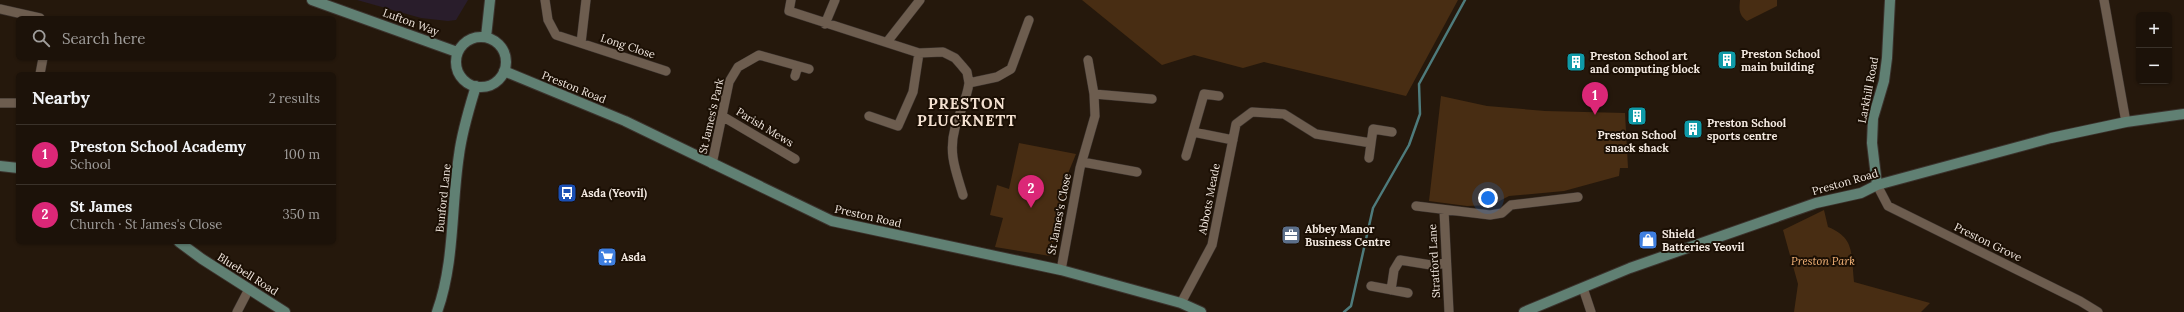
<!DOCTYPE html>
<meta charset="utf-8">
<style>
body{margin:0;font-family:Lora,serif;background:#292017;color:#f1f3f6}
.controls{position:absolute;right:12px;top:12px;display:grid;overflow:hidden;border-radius:6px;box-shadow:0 1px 3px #0004}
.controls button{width:36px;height:36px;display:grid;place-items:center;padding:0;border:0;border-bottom:1px solid #3a322a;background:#1c1209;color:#f1f3f6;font:20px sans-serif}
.you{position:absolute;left:1488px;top:198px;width:14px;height:14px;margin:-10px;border:3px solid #fff;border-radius:50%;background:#1a73e8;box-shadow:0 0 0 6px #1a73e833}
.badge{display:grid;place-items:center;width:26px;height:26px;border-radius:50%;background:#db2777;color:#fff;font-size:13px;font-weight:700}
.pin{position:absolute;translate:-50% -33px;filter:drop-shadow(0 1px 2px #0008)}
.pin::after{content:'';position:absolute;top:21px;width:14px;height:12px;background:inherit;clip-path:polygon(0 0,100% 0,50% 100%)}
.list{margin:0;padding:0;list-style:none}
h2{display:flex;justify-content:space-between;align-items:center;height:52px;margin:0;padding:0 16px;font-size:17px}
h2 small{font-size:13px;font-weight:400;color:#a09e9c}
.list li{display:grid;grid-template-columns:26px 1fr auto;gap:12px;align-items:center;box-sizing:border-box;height:60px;padding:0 16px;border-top:1px solid #3a322a}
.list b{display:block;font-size:15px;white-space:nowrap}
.list p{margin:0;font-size:13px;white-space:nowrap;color:#a09e9c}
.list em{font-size:13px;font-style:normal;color:#a09e9c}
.icon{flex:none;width:22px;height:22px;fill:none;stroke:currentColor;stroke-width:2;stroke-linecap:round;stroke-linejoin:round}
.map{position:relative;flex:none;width:2184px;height:312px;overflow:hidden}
.search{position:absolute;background:#1c1209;box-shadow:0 1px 3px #0004;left:16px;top:16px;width:320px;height:44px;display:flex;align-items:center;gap:10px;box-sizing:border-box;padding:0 14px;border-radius:6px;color:#a09e9c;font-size:15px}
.panel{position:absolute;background:#1c1209;box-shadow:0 1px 3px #0004;left:16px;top:72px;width:320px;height:172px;border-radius:6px}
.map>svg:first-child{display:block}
.commercial{fill:#291d2b}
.green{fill:#482d13}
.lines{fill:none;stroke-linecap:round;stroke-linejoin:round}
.stream{stroke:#4e7b7c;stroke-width:2.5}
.street-casing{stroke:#3b322d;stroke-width:10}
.secondary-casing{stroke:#3b322d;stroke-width:12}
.street{stroke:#6d5d4f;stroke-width:9}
.secondary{stroke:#608073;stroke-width:10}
.labels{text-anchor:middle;stroke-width:4;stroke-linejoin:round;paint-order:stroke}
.street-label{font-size:11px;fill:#f2e8e0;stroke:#1b0f04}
.poi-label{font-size:11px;font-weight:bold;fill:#f2e8e0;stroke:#1b0f04;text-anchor:start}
.park-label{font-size:11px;font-style:italic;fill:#f6b579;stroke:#1b0f04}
.district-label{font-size:15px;font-weight:bold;letter-spacing:1px;fill:#f4e1d1;stroke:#1b0f04}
</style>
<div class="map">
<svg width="2184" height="312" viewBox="0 0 2184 312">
<rect width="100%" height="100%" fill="#25180c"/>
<path class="commercial" d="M357,0H468L456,20L448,21L421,18Z"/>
<path class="green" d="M1082,0H1458L1406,96L1264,62L1243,68L1194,55L1162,65Z
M1740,0H1777V6L1747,21C1739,15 1739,10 1740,0Z
M1441,96L1487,106L1545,111L1625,113L1628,168H1620L1619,176L1564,191L1509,196L1492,205L1467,206L1429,201Z
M1019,143L1076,154L1069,171L1050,256L995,247L1003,218L990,215L997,185L1009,189Z
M1824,210L1828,227C1856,238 1851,256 1854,282L1930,303L1921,312H1794L1798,284L1783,230Z"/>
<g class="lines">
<path class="stream" d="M1344,312L1351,306L1373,208L1409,145L1420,114L1419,84L1465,0"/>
<defs>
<path id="street" d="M545,0L548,20L556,35L666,71
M791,0L789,11L919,53L943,52L955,58L962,66L967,72L969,83L997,77L1011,69L1029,20
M2104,0L2126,122
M0,9L40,18
M825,24L835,0
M887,42L920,0
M581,43L586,0
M40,74L43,58
M795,76L798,66
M1094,94L1152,99
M0,103H18
M722,116L795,159
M869,116L898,126L913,92L919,53
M1193,132L1233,140
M1186,156L1204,94L1219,96
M1369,158L1373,129L1392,132
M1082,162L1137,172
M712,164L729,82L738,67L759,55L809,69
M1877,185L1888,206L2080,301L2098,312
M963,195C956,171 948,154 955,128C959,113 967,99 969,83
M1416,206L1490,215L1502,213L1511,205L1578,197
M1444,210L1449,312
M1061,270L1080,168L1095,116L1094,94L1088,60
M1371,286L1408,293
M1583,288L1591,312
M1391,290L1394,270L1400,260L1431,265L1446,263
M1181,303L1212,245L1236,124L1252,112L1284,114L1316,134L1371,143
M237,312L249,289"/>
<path id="secondary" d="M312,0L457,52
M456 62a25 25 0 1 1 50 0a25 25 0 1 1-50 0Z
M486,37L490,0
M504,71L625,121L832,221L1061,270L1181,303L1201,312
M0,166L18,168
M1877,185L1872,143L1873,118L1884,81L1887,58L1890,0
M179,242L202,259L285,312
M437,312C455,262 451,207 459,155C462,131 469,109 476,86
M1524,312L1630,268L1816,203L1861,193L1877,185L2051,138L2126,122L2184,114"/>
</defs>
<use href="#street" class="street-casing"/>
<use href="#secondary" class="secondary-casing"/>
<use href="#street" class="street"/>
<use href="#secondary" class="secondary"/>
</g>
<defs>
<symbol id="building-square" viewBox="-11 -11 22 22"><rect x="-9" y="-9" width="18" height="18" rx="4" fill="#0f9aa8" stroke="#1b0f04"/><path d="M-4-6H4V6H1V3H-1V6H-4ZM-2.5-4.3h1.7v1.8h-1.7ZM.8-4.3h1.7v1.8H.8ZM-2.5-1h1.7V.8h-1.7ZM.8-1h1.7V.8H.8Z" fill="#fff"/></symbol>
<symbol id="bus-square" viewBox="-11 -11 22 22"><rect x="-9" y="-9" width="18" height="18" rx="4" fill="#1a4fb4" stroke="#1b0f04"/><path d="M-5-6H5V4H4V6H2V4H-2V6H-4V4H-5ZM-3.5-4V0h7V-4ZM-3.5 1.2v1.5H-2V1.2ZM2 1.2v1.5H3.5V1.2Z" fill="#fff"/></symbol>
<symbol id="office-square" viewBox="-11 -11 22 22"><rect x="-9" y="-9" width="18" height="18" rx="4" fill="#5c6f8a" stroke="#1b0f04"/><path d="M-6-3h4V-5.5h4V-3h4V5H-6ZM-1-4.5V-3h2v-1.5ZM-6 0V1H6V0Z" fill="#fff"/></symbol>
<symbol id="shop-square" viewBox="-11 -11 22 22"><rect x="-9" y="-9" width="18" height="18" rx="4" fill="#3f7fe0" stroke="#1b0f04"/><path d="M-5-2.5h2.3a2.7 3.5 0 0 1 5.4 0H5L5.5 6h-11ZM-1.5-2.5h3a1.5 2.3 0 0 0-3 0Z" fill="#fff"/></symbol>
<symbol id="supermarket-square" viewBox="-11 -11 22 22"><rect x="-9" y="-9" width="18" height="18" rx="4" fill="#3f7fe0" stroke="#1b0f04"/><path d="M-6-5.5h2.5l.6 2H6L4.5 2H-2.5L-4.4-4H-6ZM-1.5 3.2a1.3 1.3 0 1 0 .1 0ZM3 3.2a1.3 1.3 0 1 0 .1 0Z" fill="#fff"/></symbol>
</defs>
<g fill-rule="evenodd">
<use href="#building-square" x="1716" y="49" width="22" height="22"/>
<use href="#building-square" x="1565" y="51" width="22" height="22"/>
<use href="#building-square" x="1626" y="105" width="22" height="22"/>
<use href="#building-square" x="1682" y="118" width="22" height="22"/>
<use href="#bus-square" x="556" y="182" width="22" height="22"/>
<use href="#office-square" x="1280" y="224" width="22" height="22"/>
<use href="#shop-square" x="1637" y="229" width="22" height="22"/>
<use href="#supermarket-square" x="596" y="246" width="22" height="22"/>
</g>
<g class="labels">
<g class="street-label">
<text transform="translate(411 22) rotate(20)" y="4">Lufton Way</text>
<text transform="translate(628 46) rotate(18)" y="4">Long Close</text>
<text transform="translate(574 87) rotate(22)" y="4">Preston Road</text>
<text transform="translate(1868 90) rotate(-79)" y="4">Larkhill Road</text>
<text transform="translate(711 116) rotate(-77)" y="4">St James's Park</text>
<text transform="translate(765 127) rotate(31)" y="4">Parish Mews</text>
<text transform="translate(1845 182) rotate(-16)" y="4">Preston Road</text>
<text transform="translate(443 198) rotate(-84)" y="4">Bunford Lane</text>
<text transform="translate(1209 199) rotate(-79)" y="4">Abbots Meade</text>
<text transform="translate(1059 214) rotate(-79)" y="4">St James's Close</text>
<text transform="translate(868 216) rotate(13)" y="4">Preston Road</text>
<text transform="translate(1988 242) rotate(26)" y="4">Preston Grove</text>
<text transform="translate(1434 261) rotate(-93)" y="4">Stratford Lane</text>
<text transform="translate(248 274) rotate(32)" y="4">Bluebell Road</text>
</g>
<g class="poi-label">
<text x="1741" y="58">Preston School<tspan x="1741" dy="13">main building</tspan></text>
<text x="1590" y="60">Preston School art<tspan x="1590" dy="13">and computing block</tspan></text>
<text x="1707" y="127">Preston School<tspan x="1707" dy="13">sports centre</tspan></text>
<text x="1637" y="139" text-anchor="middle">Preston School<tspan x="1637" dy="13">snack shack</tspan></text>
<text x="581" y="197">Asda (Yeovil)</text>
<text x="1305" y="233">Abbey Manor<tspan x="1305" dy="13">Business Centre</tspan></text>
<text x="1662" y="238">Shield<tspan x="1662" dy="13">Batteries Yeovil</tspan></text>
<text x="621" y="261">Asda</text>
</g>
<g class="park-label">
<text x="1823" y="265">Preston Park</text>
</g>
<g class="district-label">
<text x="967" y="109">PRESTON<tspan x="967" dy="17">PLUCKNETT</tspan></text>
</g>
</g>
</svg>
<div class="controls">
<button>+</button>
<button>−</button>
</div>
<div class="you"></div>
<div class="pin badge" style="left:1595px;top:115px">1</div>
<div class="pin badge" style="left:1031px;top:208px">2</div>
<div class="search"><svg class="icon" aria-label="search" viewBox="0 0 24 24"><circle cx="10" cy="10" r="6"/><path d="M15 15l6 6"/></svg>Search here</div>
<section class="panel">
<h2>Nearby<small>2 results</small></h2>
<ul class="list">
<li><span class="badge">1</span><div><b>Preston School Academy</b><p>School</p></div><em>100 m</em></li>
<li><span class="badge">2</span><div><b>St James</b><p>Church · St James's Close</p></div><em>350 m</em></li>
</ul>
</section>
</div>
